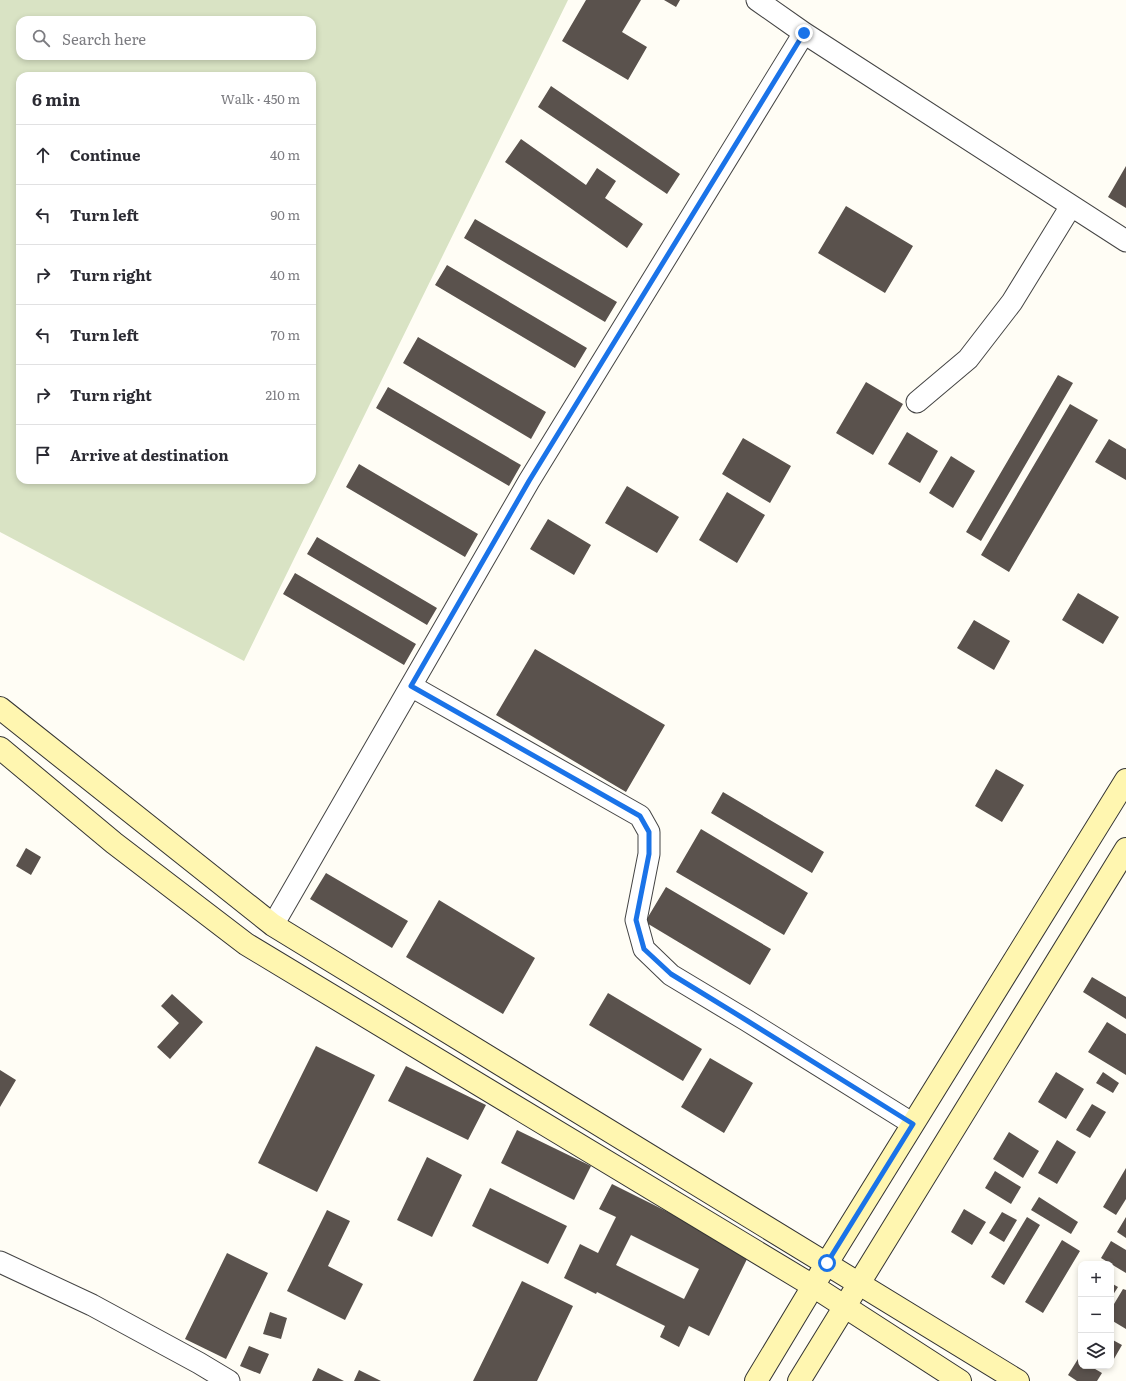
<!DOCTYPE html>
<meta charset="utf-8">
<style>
body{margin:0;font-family:Literata,serif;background:#f2f2f3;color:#2b2b33}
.controls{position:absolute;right:12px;bottom:12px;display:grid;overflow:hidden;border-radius:8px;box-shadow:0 2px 6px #0003}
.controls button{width:36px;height:36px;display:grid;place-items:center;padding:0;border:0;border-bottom:1px solid #e1e1e2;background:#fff;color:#2b2b33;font:20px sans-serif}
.stop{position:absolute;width:12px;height:12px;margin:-9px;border:3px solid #1a73e8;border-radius:50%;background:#fff}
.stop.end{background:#1a73e8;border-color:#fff;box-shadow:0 1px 4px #0008}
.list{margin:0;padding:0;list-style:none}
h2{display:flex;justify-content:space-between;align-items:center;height:52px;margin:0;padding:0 16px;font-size:17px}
h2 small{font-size:13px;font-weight:400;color:#7c7c81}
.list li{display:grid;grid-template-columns:26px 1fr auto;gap:12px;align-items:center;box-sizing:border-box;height:60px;padding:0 16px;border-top:1px solid #e1e1e2}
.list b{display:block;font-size:15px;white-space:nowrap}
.list em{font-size:13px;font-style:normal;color:#7c7c81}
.icon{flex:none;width:22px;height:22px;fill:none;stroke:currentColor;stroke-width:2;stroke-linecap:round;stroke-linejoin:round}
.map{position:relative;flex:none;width:1126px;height:1381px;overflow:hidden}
.search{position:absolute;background:#fff;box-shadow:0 2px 6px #0003;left:16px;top:16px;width:300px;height:44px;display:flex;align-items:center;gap:10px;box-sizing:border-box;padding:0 14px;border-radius:12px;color:#7c7c81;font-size:15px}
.panel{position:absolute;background:#fff;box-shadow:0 2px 6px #0003;left:16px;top:72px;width:300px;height:412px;border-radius:12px}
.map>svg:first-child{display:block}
.cemetery{fill:#d9e3c4;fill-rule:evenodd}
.building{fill:#5a524d;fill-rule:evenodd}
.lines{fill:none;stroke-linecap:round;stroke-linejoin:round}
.street-casing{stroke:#444;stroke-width:23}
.secondary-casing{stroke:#333;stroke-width:24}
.street{stroke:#fff;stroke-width:21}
.secondary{stroke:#fff6b0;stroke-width:22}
.route{stroke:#1a73e8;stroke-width:5}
</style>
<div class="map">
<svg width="1126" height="1381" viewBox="0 0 1126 1381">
<rect width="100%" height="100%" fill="#fffdf5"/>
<path class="cemetery" d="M0,0H568L244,661L0,532ZM20,20H312V56H20ZM20,76H312V480H20Z"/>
<path class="building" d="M586,0H641L622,32L647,47L628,80L562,41Z
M664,0H680L676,7Z
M551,86L680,174L667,194L538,107Z
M521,139L586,185L597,168L616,181L605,198L643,224L627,248L505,162Z
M1126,166V208L1108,197Z
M846,206L913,246L885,293L818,253Z
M475,219L617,302L605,322L464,238Z
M447,265L587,348L575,368L435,285Z
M418,337L546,412L531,439L403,363Z
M1058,375L1073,383L981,541L966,532Z
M866,382L903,404L873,455L836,433Z
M388,387L521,465L509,486L376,408Z
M1070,404L1098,420L1009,572L981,555Z
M907,432L938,451L920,483L888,464Z
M743,438L791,466L770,503L722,474Z
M1109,439L1126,449V480L1095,462Z
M951,456L975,471L953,508L929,493Z
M359,464L478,534L465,557L346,487Z
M627,486L679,517L657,553L605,523Z
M727,492L765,515L737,563L699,540Z
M548,519L591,545L574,575L530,549Z
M317,537L437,608L427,625L307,554Z
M295,573L416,644L404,665L283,594Z
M1078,593L1119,617L1103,644L1062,620Z
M974,620L1010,641L994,670L957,648Z
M535,649L665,725L626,792L496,715Z
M996,769L1024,785L1002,822L975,806Z
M723,792L824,852L812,873L711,813Z
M701,829L808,893L784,935L676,872Z
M26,848L41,857L31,875L16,866Z
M326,873L408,921L392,948L310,899Z
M666,887L771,949L750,985L645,922Z
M439,900L535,958L503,1014L406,957Z
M1092,977L1126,997V1019L1083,992Z
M608,993L702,1049L683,1081L589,1025Z
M172,994L203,1022L170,1059L157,1047L179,1023L161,1006Z
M1107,1022L1126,1034V1075L1088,1052Z
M316,1046L375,1075L317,1192L258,1163Z
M710,1058L753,1083L724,1133L681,1107Z
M406,1066L486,1105L468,1140L388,1101Z
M0,1070L16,1080L0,1107Z
M1056,1072L1084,1089L1066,1119L1038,1102Z
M1103,1072L1119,1083L1113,1093L1096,1083Z
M1092,1104L1106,1112L1090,1138L1076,1130Z
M517,1130L591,1166L574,1200L501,1163Z
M1009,1132L1039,1151L1023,1178L993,1159Z
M1057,1140L1076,1152L1057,1184L1038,1173Z
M427,1157L462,1175L432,1237L397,1220Z
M1126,1168V1199L1116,1215L1103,1207Z
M995,1171L1021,1187L1011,1204L985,1188Z
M612,1184L750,1253L709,1336L689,1326L679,1347L660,1337L665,1326L597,1292L596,1294L564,1278L580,1244L598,1253L616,1217L599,1209ZM631,1235L699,1269L684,1299L616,1265Z
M490,1188L567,1226L548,1264L472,1226Z
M1039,1197L1078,1222L1071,1234L1031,1210Z
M964,1209L986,1222L972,1245L951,1232Z
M327,1210L350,1221L328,1266L363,1284L345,1320L287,1291Z
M1002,1212L1017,1220L1004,1242L989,1233Z
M1027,1217L1040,1225L1004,1285L991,1277Z
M1126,1217V1238L1117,1232Z
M1062,1240L1080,1251L1043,1313L1025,1302Z
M1111,1241L1126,1250V1273L1101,1258Z
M227,1253L268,1273L226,1359L185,1339Z
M522,1281L573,1306L537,1381H473Z
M1111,1283L1118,1287L1111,1298Z
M1123,1289L1126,1290V1329L1111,1320V1309Z
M270,1312L287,1318L281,1339L263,1334Z
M1111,1339L1122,1345L1111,1364Z
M249,1346L269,1354L260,1374L240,1366Z
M1078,1359L1081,1361V1366H1090L1102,1373L1097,1381H1077L1068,1375Z
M318,1368L344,1381H312Z
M359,1370L381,1381H354Z"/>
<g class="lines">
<defs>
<path id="street" d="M757,0L804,33L1126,241
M917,402L968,359L1012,302L1071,206
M411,686L640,816L649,832V854L636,920L644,949L671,975L746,1020L913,1124
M273,925L529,481L804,33
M0,1262L92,1305L199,1363L229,1381"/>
<path id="secondary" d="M0,708L273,925L1018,1381
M0,748L114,843L246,944L813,1286L960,1381
M756,1381L827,1263L1126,780
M799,1381L1126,849"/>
</defs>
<use href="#street" class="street-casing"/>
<use href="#secondary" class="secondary-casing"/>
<use href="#street" class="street"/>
<use href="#secondary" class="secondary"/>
</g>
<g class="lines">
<path class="route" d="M804,33L529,481L411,686L640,816L649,832V854L636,920L644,949L671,974L746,1020L913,1124L827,1263"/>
</g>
</svg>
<div class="controls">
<button>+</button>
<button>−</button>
<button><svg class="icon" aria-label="layers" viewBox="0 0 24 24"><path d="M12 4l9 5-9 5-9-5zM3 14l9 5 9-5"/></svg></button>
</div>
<div class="stop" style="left:827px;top:1263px"></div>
<div class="stop end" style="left:804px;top:33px"></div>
<div class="search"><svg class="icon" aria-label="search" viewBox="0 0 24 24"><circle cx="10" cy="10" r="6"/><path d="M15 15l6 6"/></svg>Search here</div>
<section class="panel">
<h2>6 min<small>Walk · 450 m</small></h2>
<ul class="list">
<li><svg class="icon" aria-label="ahead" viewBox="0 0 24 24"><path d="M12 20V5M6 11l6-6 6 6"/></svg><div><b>Continue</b></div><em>40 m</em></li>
<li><svg class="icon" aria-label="left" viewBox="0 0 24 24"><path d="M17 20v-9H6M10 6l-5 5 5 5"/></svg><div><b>Turn left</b></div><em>90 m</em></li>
<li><svg class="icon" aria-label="right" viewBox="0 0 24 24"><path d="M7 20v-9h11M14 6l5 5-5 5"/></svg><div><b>Turn right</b></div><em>40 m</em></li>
<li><svg class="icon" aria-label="left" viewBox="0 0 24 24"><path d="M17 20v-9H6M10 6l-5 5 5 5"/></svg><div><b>Turn left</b></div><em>70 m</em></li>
<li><svg class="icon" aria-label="right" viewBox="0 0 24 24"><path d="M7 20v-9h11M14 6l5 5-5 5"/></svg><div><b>Turn right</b></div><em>210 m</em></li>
<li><svg class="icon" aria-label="arrive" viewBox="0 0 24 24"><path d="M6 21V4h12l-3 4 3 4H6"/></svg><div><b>Arrive at destination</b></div></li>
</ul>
</section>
</div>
